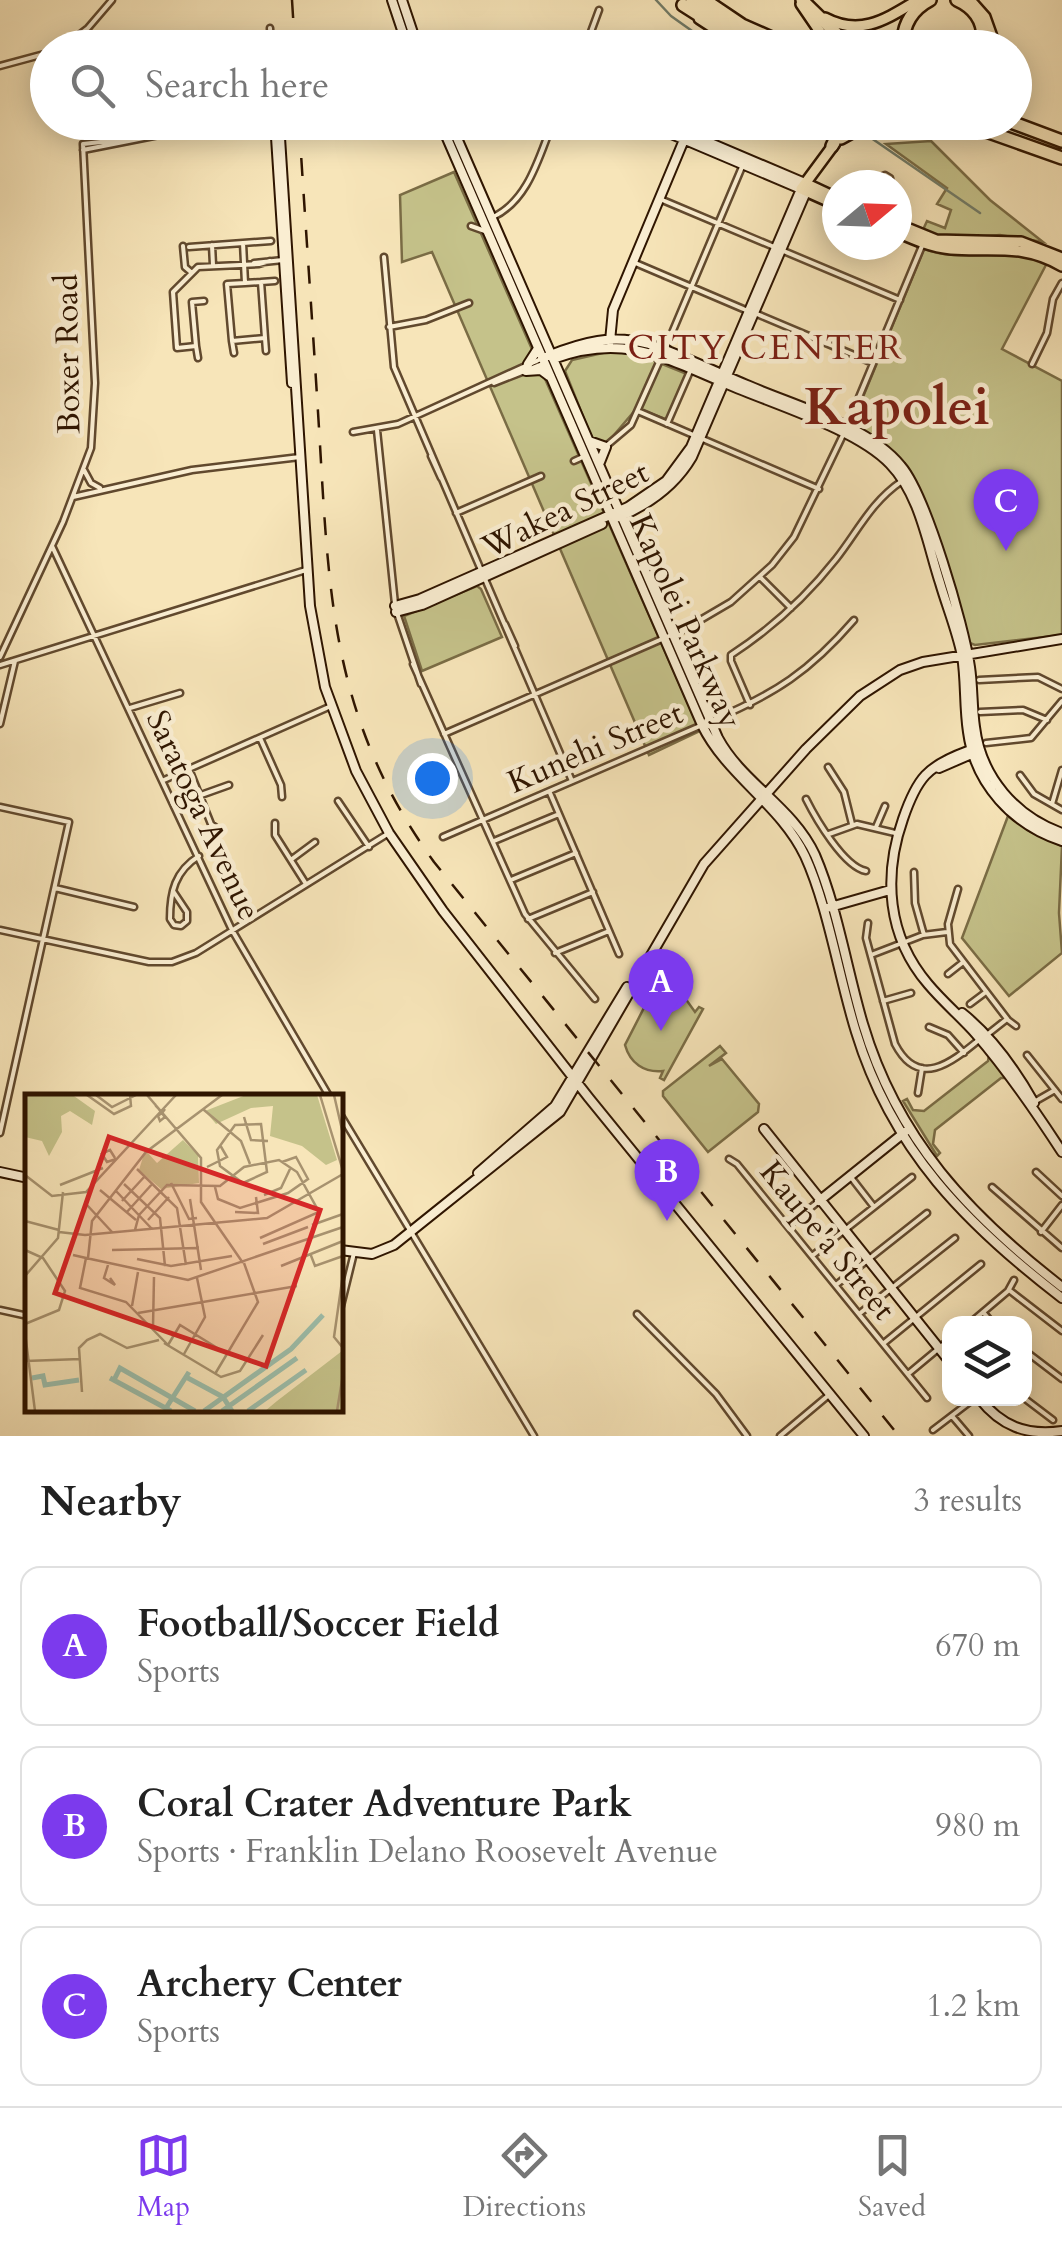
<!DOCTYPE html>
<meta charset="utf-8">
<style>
body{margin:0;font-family:Cardo,serif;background:#f2f2f2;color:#222}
.controls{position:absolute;right:30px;bottom:30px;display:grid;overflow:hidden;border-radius:20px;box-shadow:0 5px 25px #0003}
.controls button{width:90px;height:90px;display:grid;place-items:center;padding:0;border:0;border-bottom:2px solid #e0e0e0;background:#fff;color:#222;font:50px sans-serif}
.compass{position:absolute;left:822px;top:170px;width:90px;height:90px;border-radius:50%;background:#fff;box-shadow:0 5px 25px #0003;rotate:71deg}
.you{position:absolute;left:432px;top:778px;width:35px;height:35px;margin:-25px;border:8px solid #fff;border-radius:50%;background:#1a73e8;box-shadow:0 0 0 15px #1a73e833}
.badge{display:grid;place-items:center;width:65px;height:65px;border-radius:50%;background:#7c3aed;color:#fff;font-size:32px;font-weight:700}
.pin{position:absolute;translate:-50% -82px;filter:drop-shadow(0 2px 5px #0008)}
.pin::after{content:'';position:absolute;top:52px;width:35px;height:30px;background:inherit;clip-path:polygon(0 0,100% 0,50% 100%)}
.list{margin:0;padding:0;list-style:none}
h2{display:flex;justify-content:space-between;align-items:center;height:130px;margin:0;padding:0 40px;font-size:42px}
h2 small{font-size:32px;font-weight:400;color:#767676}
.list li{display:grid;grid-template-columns:65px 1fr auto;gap:30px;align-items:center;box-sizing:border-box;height:160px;margin:0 20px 20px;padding:0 20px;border:2px solid #e0e0e0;border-radius:20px}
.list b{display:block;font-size:38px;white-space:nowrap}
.list p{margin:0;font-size:32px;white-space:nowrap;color:#767676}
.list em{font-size:32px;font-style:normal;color:#767676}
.icon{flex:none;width:55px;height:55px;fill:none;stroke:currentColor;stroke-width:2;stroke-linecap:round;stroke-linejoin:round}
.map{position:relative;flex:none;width:1062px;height:1436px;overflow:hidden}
.search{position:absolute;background:#fff;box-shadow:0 5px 25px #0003;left:30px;right:30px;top:30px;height:110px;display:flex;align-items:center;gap:25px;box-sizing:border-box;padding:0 35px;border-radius:55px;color:#767676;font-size:38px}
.sheet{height:670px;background:#fff}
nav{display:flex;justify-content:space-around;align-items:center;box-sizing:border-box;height:140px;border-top:2px solid #e0e0e0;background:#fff;font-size:28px;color:#767676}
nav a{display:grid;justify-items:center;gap:5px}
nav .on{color:#7c3aed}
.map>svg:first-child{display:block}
.green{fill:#c5c28a;stroke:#7a6c45;stroke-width:2.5}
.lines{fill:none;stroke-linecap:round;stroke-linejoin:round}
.stream{stroke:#717b67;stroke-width:2.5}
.street-casing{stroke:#61492e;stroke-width:9}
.secondary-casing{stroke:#2f1500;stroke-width:12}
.primary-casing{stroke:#2f1500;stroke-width:14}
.highway-casing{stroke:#2f1500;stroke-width:16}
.street{stroke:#faeed2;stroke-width:4}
.secondary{stroke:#faeed2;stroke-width:8}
.primary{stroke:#f7e5b9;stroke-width:9}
.highway{stroke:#f7e5b9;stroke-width:11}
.rail{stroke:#2f1500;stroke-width:2.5;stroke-dasharray:18 18;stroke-linecap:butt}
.labels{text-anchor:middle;stroke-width:9;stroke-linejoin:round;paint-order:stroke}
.street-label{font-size:32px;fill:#2f1500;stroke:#faeed2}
.neighbourhood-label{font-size:35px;letter-spacing:2.5px;fill:#7a1f14;stroke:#faeed2}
.town-label{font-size:52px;font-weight:bold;fill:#7a1f14;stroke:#faeed2}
.inset-river{fill:none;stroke:#9dbfac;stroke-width:5}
.inset-road{fill:none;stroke:#a7926f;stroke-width:2.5}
.view{fill:#d62828;fill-opacity:0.15;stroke:#d62828;stroke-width:5}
.inset-edge{fill:none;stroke:#2f1500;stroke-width:5}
</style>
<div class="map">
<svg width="1062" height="1436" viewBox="0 0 1062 1436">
<rect width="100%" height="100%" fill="#f7e5b9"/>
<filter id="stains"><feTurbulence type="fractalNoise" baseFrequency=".002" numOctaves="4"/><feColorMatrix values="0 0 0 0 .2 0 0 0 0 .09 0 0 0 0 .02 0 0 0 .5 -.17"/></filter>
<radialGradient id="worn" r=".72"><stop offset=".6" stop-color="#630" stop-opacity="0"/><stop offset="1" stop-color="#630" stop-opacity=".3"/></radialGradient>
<path class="green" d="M931,141L990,200L1043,242L1000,235L945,239L922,232L927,221L945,228L951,210L937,204L947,188L886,144Z
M454,172L700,731L649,755L432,252L402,262L400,195Z
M924,249C966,264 1004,245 1047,263L1002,349L1062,381V635L975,645L967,642L924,504L851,426Z
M607,352L635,353L687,374L670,421L637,408L608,442L594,444L565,371L572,360Z
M477,586L481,589L502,637L422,671L404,616Z
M1008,816L1031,832L1062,846L1059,913L1062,953L1009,996L962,938Z
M665,991L685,998L695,1012L699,1007L703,1009L664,1080L660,1078L663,1071C644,1073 630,1063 625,1045L649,998Z
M720,1046L726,1053L709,1066L722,1059L759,1104L758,1112L708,1152L663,1096V1091Z
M989,1055L1007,1078H1001L935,1130L933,1144L940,1153L937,1156L903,1101L907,1099L913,1110L924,1111L988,1061Z"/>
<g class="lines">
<path class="stream" d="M656,0L671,16L716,48
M861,131L980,213"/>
<defs>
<path id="street" d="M270,28L271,48
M62,48L88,28L112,0
M585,48L599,10
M0,66L48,53
M687,134L692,122
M83,150L174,132L276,125
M879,185V178L885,175L890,178L891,185
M660,199L900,300
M493,217C529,200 539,156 553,122
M471,226L485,231
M212,245L213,265
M183,246L185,267L192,273
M189,247L243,243
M384,257L394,367L481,570
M633,262L748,311
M254,263L283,260
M261,282L275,281
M245,283L227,284L232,341L265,338L261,282L245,283L243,243L271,241
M204,301L192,302L196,346L177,348L173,292L198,267L259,264L270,261
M757,314L873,363
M389,327L426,320L469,303
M265,338L266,351
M232,341L234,353
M196,346L198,358
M666,347L742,167
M1032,364L1047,333L1053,299L1062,283
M494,383L545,363
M640,412L819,489
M667,424L691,369
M847,426L922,246
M377,430L395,604
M353,432L398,424L543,358
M605,447L631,425L660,360
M431,456L441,478
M574,461L585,456
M84,470L91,483L100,488
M73,497L192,470L300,457
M456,513L541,476
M52,546L232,930L329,1096
M760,577L791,608
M485,579L572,781
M397,613L421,684
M505,624L515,646
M0,657L63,522L91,448L95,383L83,144L118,140L166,125L210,122
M413,664L525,914L595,999
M0,665L306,570
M979,680L1038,677L1062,689
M750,705L731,661V655C771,629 806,597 836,559C858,531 871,502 902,481
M130,708L180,693
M980,712L1023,710L1047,720
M713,720C775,694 810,671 854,620
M0,724L15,661
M444,734L685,629L731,602L772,565L794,537L843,435
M260,738L281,785L282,797
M986,743L1031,738L1062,701
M828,767L844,792L852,824
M189,769L211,824L219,830
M1020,775L1034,794L1062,810
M164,780L331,706
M550,793L619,954
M201,795L229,785
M806,799C816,819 844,867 866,871
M338,801L369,847
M1052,804L1062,770
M0,807L69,822L0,1133
M275,823V835L306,884
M876,827L885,806
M829,834L857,824L895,833
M443,837L700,726
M494,841L559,814
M292,859L315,842
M914,872L915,903L924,935
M511,880L576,853
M55,888L134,907
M958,889L948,924L950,944L1008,1020L1016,1026
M173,891L187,912V921L181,926L174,925L170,919C170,892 175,871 199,856
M528,919L593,892
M868,923L866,938L895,1044C919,1090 952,1062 980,1039
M0,930L149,962H172L196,953L389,833
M555,953L609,931
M871,955L923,935L947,932
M948,974L962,963
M883,1001L911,993
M970,1004L986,992
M929,1027L948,1035L964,1053
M988,1034L1007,1019
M1027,1055L1062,1099
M918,1093L922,1068
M1034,1102L1055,1090
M340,1114L534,1436
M729,1159L737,1164L927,1398
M1036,1172L1062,1196
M850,1176L874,1207
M992,1187L1062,1248
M788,1226L819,1201
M1041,1232L1062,1205
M812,1256L912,1177
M836,1285L927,1213
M1009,1290L1062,1331
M0,1310L28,1316
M340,1310L354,1253
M983,1312L993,1324
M637,1314L716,1394L747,1436
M859,1314L955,1238
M969,1324L1008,1291L1014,1280
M884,1343L981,1264
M1024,1350L1062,1379
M908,1374L950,1339
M1024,1398L1053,1420
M952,1416L969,1436
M933,1430L975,1398
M780,1436L830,1394"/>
<path id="secondary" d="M392,0L408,48
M402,0L418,48
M275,122L292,383
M279,122L310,606L325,687L356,771L389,833L443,911L589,1098L864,1436
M440,122L702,725C727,776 781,805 805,856C828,906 839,978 856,1032C892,1150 967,1225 1062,1298
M450,122L718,738C742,783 793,807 815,855C837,906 847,970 863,1024C897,1139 969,1215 1062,1287
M280,125L316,122
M610,341L613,310L686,135
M548,356C583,342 612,334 649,344C682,355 715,372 747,385C795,406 868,425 901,466C926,495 964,625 970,667C973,687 972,707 975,727C981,777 1016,817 1062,833
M553,359C623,333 663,357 727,384C773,404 857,429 890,464C920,495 927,543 940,583C947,607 957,631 962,656C966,680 964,706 968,732C975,784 1013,825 1062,841
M528,364L537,350
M526,371L541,370L549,376
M589,441L606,447L600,462
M619,517C650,504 675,486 692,457L806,192L807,184L661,122
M395,606L420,599L628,507L666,481L691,447L801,189L643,122
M396,612L422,605L602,524
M973,753L968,751C927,766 917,778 903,819C883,876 887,936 928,984C943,1002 961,1017 976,1034C1008,1071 1036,1112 1062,1152
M939,768L976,752
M827,908L890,890
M962,1013C991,1036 1016,1071 1034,1103
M764,1129L950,1362
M0,1172L28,1178
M478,1173L555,1106L627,987
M819,1201L905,1132
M340,1250L372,1254L394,1245L560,1112L704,864L806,749L860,696L900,670L923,662L1062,639
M979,1398C1001,1426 1026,1436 1062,1431"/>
<path id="primary" d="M970,0L985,17L996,48
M801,4L831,48
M825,18C861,37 886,19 918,0
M835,143L801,189L837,205
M807,184L837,198
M897,224L936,240L1021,242L1062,258
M897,232C915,240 931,247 951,249C993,252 1023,243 1062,266"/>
<path id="highway" d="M692,0L719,21L769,48
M705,0L742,25L794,48
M802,0L851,48
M957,0C977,9 986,26 982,48
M683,5L705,19
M700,18L746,48
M903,48C902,26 911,10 930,0
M939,122L986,131L1062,158
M1011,122L1062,141
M841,138L870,122
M832,146L843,122"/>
</defs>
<use href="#street" class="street-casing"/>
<use href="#secondary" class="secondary-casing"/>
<use href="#primary" class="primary-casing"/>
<use href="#highway" class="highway-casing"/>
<use href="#street" class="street"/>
<use href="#secondary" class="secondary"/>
<use href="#primary" class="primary"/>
<use href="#highway" class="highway"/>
<path class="rail" d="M292,0L295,48
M299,122C305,219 312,315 318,412C329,585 327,714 434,862L899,1436"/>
</g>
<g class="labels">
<g class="street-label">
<text transform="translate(67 354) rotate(-91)" y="11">Boxer Road</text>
<text transform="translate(565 509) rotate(-26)" y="11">Wakea Street</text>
<text transform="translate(686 621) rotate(66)" y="11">Kapolei Parkway</text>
<text transform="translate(595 747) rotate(-23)" y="11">Kunehi Street</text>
<text transform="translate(204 815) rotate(65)" y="11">Saratoga Avenue</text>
<text transform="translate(828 1240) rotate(51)" y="11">Kaupe'a Street</text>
</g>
<g class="neighbourhood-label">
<text x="766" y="359">CITY CENTER</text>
</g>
<g class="town-label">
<text x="897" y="424">Kapolei</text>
</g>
</g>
<g transform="translate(25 1094)">
<rect width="318" height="318" fill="#f7e5b9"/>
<path d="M0,1L49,2L70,17L67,31L45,17L36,22L37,38L24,62L17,47L0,43ZM221,1H292L312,66L301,71L277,52L245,42L248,12L226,14L191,30L180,17ZM158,46L173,61L174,89L136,95L114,76L118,63L122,58L132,69ZM317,257V317H240L252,307Z" fill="#c5c28a"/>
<path class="inset-river" d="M161,283L198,303L207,317M7,284L18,282L20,291L54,286M85,284L146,317M89,286L95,274L170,317M141,314L164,278M179,317L266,255L298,221M197,317L272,264M223,317L281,276"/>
<path class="inset-road" d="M62,1L89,20L106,12L105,1M71,1L87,13L111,1M122,1L176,64V108L218,169M295,1L318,77M309,1L318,40M130,10L131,12L133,14L136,18L137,19L139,22L140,23L135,27L133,22L134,21L137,19L140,15M179,16L216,47L225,70M219,23L226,46L243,47M236,30L242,78L218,89L195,72L192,56L210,31ZM90,64L85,56L77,60L82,68L91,65M182,73L202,63L195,51M112,75L152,114L161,171M0,81L27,102L61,98L151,1M146,89L164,125L172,124M99,90L135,124L140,172M35,91L78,74M190,93L193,105L215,114L263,99L283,85L271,63L257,68M75,96L111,126M91,97L127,135M239,101L256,94L265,75M165,105L176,176M97,107L120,82M62,111L87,138M210,118L233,119L231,103M101,119L128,89M123,126L144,103M0,127L34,136M287,131L318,120M110,136L114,121L142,91L195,92L219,73L254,66L272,78L294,118L235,144M34,138L60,141L242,124L318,80M238,150L283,133M0,156L18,164L40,197L34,216L0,230M87,156L174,154M285,159L290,172L318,162M48,161L61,164L55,194L101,208L142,250M61,164L163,186L318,133M63,164L67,127L121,58L197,1M112,165L146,172L207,162M83,171L79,184L90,191L85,184M256,172L318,147M318,180L309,243L318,254M0,182L33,144L38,98M107,212L113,178M113,219L272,192M128,233L129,183M0,239L10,317M139,249L196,283L215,277L238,241M143,251L155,231L202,260M159,260L180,223L172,184M1,267L55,265M190,280L233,208L219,169M57,298L54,254L62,246L75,240L102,254L134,246M312,317L318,280"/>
<path class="view" d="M84,43L295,116L241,272L30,199Z"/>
<rect width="318" height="318" class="inset-edge"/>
</g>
<rect width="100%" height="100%" filter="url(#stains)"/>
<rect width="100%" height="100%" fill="url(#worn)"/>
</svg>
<div class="controls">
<button><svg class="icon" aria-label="layers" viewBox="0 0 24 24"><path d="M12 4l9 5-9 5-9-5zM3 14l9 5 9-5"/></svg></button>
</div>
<svg class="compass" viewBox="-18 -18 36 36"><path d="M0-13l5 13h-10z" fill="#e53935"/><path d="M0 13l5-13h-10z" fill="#767676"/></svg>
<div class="you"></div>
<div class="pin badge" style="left:661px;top:1031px">A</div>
<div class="pin badge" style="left:667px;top:1221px">B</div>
<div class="pin badge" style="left:1006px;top:551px">C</div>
<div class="search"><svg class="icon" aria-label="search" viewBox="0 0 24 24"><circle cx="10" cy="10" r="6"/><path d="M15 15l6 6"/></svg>Search here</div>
</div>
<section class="sheet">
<h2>Nearby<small>3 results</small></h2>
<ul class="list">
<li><span class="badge">A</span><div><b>Football/Soccer Field</b><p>Sports</p></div><em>670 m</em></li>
<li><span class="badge">B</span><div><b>Coral Crater Adventure Park</b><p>Sports · Franklin Delano Roosevelt Avenue</p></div><em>980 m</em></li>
<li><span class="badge">C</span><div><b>Archery Center</b><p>Sports</p></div><em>1.2 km</em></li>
</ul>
</section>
<nav>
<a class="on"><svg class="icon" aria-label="map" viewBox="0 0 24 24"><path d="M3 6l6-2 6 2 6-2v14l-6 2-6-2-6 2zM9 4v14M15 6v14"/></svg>Map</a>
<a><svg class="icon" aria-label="directions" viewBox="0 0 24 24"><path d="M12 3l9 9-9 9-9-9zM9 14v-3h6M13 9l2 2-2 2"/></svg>Directions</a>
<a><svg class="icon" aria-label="saved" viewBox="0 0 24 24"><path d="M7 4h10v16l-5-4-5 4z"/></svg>Saved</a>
</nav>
